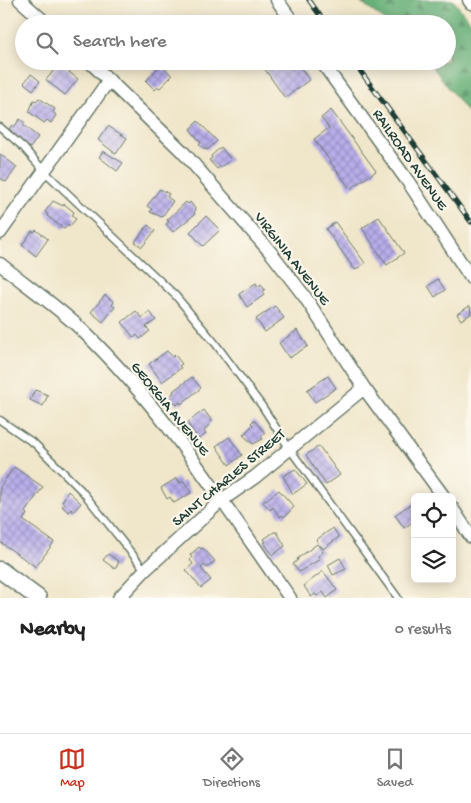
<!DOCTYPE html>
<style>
body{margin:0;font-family:"Gochi Hand",sans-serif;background:#f6f6f6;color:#222}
.controls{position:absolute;right:15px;bottom:15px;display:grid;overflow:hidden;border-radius:8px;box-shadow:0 2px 12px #0003}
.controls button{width:45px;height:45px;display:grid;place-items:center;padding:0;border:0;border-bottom:1px solid #e0e0e0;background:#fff;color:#222;font:25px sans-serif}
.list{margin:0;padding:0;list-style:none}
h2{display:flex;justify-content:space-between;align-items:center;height:65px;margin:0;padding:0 20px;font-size:21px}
h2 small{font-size:16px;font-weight:400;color:#767676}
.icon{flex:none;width:28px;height:28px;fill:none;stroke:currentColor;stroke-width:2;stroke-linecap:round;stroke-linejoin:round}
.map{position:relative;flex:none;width:471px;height:598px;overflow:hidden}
.search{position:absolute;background:#fff;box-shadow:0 2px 12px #0003;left:15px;right:15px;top:15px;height:55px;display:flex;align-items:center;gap:12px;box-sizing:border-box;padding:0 18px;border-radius:28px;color:#767676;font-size:19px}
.sheet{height:135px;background:#fff}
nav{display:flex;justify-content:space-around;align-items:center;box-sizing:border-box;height:70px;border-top:1px solid #e0e0e0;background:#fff;font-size:14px;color:#767676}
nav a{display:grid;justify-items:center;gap:2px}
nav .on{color:#c8321e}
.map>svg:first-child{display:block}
.forest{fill:url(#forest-firs);stroke:#437656}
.building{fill:url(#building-cross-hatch)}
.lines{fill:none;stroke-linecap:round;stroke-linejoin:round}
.service-casing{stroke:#687868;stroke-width:9}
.minor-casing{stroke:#687868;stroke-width:15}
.tertiary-casing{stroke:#687868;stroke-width:19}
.service{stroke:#fff;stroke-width:6}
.minor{stroke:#fff;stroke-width:12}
.tertiary{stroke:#fff;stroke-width:16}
.rail-casing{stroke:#1f3d34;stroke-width:5}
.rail{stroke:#fbf7ec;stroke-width:3;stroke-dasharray:9;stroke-linecap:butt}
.labels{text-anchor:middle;stroke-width:4.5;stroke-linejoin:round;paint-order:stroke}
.street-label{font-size:15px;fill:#1f3d34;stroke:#fbf7ec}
</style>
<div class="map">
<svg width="471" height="598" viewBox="0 0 471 598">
<defs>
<pattern id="forest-firs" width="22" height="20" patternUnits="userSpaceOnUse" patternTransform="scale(1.25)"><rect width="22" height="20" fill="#67b078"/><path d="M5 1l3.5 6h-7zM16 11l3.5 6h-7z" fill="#549063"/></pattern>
<pattern id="building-cross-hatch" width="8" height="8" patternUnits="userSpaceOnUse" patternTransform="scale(1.25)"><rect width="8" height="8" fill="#b9aeeb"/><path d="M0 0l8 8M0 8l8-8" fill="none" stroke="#968fbf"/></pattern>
</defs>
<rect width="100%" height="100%" fill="#fbf7ec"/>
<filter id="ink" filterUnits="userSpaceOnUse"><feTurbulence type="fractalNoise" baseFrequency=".02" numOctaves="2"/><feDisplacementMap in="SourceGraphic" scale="10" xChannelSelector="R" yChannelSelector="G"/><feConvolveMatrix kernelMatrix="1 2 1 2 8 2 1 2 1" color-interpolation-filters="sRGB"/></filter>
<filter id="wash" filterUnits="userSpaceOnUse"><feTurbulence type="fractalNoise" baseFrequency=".0096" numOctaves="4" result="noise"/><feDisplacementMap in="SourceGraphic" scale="20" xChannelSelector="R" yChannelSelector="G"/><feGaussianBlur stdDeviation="1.12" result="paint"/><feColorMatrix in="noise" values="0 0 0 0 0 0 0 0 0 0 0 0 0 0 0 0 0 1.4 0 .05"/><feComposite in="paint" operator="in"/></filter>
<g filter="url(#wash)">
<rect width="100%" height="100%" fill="#f0e6ca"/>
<path class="forest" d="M357,0H453L471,23V117L428,61H447V24H390Z"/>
<g id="blocks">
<path class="building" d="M259,61H296L309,80L285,98Z
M59,64L70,70L69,72L78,79L65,95L46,80Z
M161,64L172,76L160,88L158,87L155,90L146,81Z
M31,74L40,81L33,90L24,83Z
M39,98L55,109L53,112L56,115L51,123L47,120L44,123L29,112L34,100L36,101Z
M331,110L376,171L350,189L314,139L329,128L321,118Z
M20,119L25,123L23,125L38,137L30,148L10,133L12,131L9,129L12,125L14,127Z
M198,121L217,141L207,150L199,145L201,143L190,129Z
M108,126L127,138L116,154L98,140Z
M221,147L231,160L217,169L209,160L212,158L211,156Z
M103,151L123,163L117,171L99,157Z
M0,154L17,167L6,182L0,178Z
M160,189L169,194L167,197L173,201L162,217L150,212L152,209L147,206Z
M53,201L63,206L64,204L74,212L72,216L76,219L70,226L68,224L64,229L47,216L48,214L45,212Z
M186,202L188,204L190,202L196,210L194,212L195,214L173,232L166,224L169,222L167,220Z
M206,216L220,230L203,246L190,232Z
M379,217L404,253L387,265L362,228Z
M335,222L365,263L355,270L326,229Z
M148,225L155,231L142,247L135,242Z
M36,230L48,239L36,256L22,245L32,231L34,232Z
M438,279L445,290L435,297L428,286Z
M256,283L258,287L261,284L265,290L262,292L264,295L247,307L239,294Z
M105,295L114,302L112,305L115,307L103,322L91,312Z
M275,306L284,318L265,332L256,319Z
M470,306L471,314L461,320L457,314Z
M136,311L142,318L150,312L156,320L146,327L150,331L140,339L137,335L134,338L122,322Z
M297,330L308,346L289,358L279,343Z
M167,351L173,357L175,355L182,364L179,366L181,368L162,382L149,364Z
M328,376L336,388L315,402L307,390Z
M192,377L201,388L181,404L180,402L177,405L170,396L174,393L173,391Z
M35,390L48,395L43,406L30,400Z
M204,410L212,421L204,431L206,434L199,439L187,423Z
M254,420L265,433L261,437L263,439L253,444L243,435L253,425L251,423Z
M229,437L242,455L229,465L216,446Z
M319,446L340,475L326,485L306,455Z
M14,467L43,487L25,512L27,514L23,520L54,542L36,567L0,542V487Z
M295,469L307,484L293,494L283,476Z
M177,478L180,483L184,481L191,493L174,503L170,497L167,499L161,488Z
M279,490L294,507L284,517L282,515L280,517L273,507L270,510L263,502Z
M68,491L81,503L73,512L71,509L68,512L62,506L65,504L62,502Z
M415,501V520L404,528L395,515Z
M333,528L339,537L323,549L316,540Z
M274,532H277L285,546L273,555L264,543L266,542L264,539Z
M317,544L323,552L318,556L320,559L299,572L293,564L298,560L297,559Z
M199,547L201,549L203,548L215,561L207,568L204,565L201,568L211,580L201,588L186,570L193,564L190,560L192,557L190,555Z
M108,554L119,562L115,569L103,560Z
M340,558L346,569L333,575L328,565Z
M323,571L337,590L327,598L323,592L317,596L315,594L311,597L304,586Z"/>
</g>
</g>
<g filter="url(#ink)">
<use href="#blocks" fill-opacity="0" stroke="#687868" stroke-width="1"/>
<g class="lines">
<defs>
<path id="service" d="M0,127L23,147L44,171L175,295L215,343L262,406L289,448L398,598
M0,420L35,444L82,491L145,570"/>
<path id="minor" d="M20,0L47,24
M277,0L294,24
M469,0L471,3
M89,61L183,152L272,254L305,297L364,388L444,497
M321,61L409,183L471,278
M0,233L109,80
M0,264C27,286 57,306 83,331C164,409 225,506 290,598
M452,508L471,537
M119,598L145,570L222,500L255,477L364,388"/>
<path id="tertiary" d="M0,570L38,598"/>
</defs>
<use href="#service" class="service-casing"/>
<use href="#minor" class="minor-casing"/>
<use href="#tertiary" class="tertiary-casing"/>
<use href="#service" class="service"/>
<use href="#minor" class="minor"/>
<use href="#tertiary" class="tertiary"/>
<defs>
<path id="rail" d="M309,0L326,24
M353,61L471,222"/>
</defs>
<use href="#rail" class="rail-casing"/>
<use href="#rail" class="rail"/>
</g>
</g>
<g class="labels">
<g class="street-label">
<text transform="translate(411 159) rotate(55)" y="5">RAILROAD AVENUE</text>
<text transform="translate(293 258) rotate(52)" y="5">VIRGINIA AVENUE</text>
<text transform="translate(171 408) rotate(51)" y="5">GEORGIA AVENUE</text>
<text transform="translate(228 477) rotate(-40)" y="5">SAINT CHARLES STREET</text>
</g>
</g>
</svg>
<div class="controls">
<button><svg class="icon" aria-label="locate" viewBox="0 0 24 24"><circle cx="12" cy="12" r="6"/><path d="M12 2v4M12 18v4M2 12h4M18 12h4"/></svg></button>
<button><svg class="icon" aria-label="layers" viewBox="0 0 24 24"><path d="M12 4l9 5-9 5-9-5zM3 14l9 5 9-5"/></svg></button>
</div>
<div class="search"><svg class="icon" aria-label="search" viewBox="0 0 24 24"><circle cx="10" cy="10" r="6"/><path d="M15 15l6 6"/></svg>Search here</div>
</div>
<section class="sheet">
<h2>Nearby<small>0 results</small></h2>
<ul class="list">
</ul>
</section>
<nav>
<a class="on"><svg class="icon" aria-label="map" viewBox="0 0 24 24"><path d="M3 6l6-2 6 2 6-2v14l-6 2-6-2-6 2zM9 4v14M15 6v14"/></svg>Map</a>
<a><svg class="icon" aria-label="directions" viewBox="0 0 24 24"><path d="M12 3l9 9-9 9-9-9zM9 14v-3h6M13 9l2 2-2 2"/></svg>Directions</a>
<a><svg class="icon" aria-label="saved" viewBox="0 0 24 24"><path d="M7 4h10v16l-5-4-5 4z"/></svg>Saved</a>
</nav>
